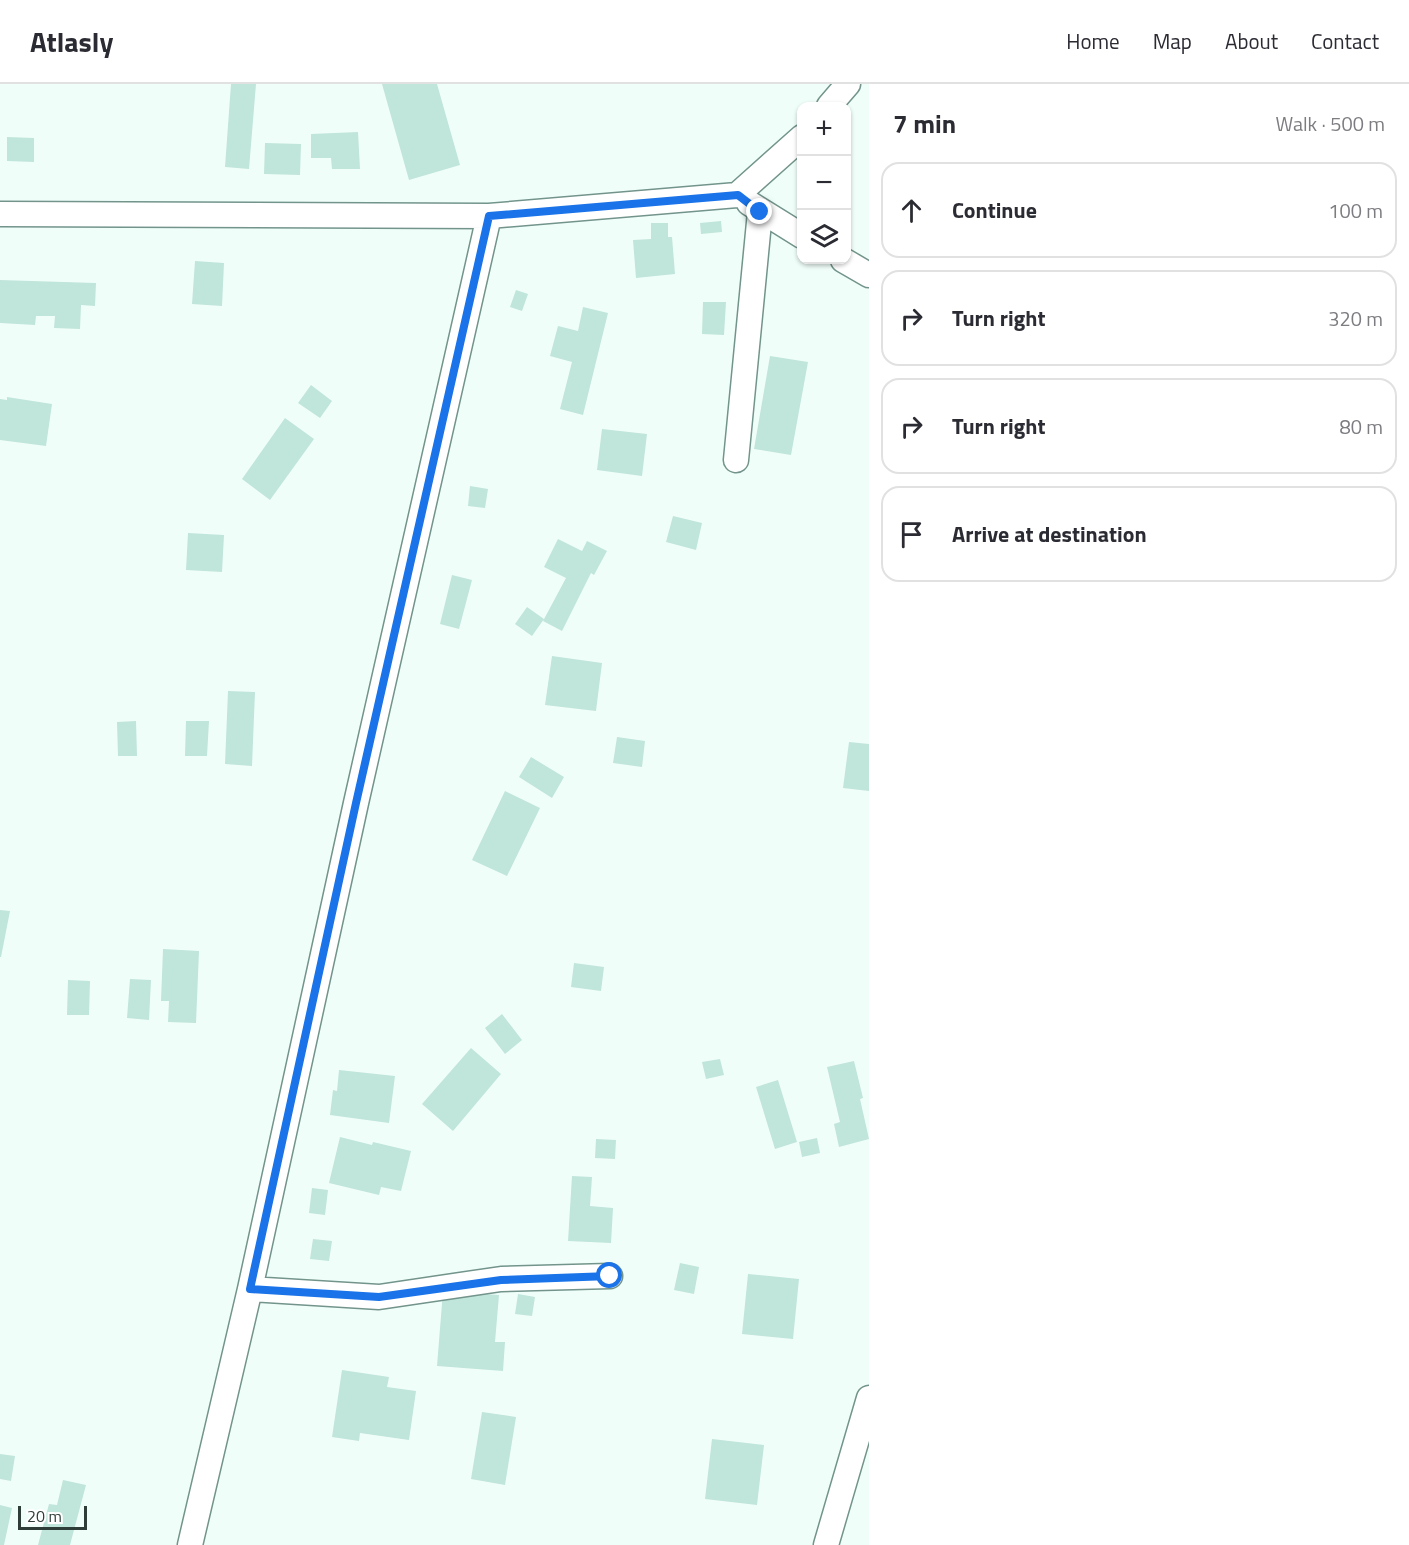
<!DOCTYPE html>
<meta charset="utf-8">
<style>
body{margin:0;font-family:"Titillium Web",sans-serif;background:#f7f7f7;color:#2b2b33}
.controls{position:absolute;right:18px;top:18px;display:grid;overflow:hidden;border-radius:12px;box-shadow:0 2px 4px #0004}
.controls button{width:54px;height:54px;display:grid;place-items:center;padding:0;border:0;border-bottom:2px solid #e1e1e2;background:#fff;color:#2b2b33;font:30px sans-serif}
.scale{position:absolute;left:18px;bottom:15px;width:69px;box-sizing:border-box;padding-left:6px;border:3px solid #2f3d39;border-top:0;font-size:16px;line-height:21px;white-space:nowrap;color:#2f3d39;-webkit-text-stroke:4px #fff;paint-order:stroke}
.stop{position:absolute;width:18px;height:18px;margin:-14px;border:4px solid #1a73e8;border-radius:50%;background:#fff}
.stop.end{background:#1a73e8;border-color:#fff;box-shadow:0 2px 6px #0008}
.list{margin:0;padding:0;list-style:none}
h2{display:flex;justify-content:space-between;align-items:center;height:78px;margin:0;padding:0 24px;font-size:26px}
h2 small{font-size:20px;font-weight:400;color:#7c7c81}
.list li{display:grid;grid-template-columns:39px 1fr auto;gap:18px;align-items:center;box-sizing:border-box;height:96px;margin:0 12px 12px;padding:0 12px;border:2px solid #e1e1e2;border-radius:18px}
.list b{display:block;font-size:22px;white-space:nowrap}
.list em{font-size:20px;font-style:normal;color:#7c7c81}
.icon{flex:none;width:33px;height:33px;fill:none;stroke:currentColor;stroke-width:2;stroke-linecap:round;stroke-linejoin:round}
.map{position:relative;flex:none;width:869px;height:1461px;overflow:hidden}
header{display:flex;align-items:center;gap:36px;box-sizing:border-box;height:84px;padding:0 30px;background:#fff;border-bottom:2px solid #e1e1e2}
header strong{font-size:28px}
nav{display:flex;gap:33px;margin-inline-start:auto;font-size:21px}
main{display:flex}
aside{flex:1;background:#fff}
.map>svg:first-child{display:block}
.building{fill:#c0e5da}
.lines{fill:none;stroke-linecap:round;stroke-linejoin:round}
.minor-casing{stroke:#72948b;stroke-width:27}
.minor{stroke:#fff;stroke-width:24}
.route{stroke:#1a73e8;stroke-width:8}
</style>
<header>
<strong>Atlasly</strong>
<nav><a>Home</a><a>Map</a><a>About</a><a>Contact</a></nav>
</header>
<main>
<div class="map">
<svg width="869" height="1461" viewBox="0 0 869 1461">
<rect width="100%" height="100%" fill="#f0fefa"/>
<path class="building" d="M231,0H256L249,85L225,83Z
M382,0H437L460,81L409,96Z
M358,48L360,85H332L331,74H311V50Z
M7,53L34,54V78L7,77Z
M265,59L301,60L300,91L264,90Z
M721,137L722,148L701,150L700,139Z
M651,139H668V153H672L675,190L636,194L633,156L651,155Z
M195,177L224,179L222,222L192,220Z
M0,196L96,199L95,222L81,221L80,245L54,244L55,232H36L35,241L0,239Z
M516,206L528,210L522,227L510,223Z
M703,218H726L724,251L702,250Z
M583,223L608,229L583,331L560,325L572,278L550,272L558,242L578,247Z
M770,272L808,278L791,371L754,365Z
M311,301L332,317L320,334L298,319Z
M7,313L52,320L46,362L0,356V315L7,316Z
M285,334L314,355L270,416L242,395Z
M602,345L647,350L642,392L597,386Z
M470,402L488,405L485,424L468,422Z
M673,432L702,439L696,466L666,458Z
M188,449L224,451L222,488L186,486Z
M558,455L582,467L587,457L607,467L594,491L591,489L562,547L543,537L566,494L544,483Z
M452,491L472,496L459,545L440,540Z
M527,523L544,535L532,552L515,540Z
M552,572L602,579L596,627L545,621Z
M228,607L255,608L252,682L225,680Z
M136,637L137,672H118L117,638Z
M186,637H209L207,672H185Z
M617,653L645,657L642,683L613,679Z
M849,658L869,660V707L843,704Z
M531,673L564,693L552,714L519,693Z
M505,707L540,724L507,792L472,776Z
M0,826L10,827L1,873H0Z
M163,865L199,867L196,939L168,938L169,917H161Z
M574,879L604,883L601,907L571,903Z
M130,895L151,896L149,936L127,934Z
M68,896L90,897L89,931H67Z
M502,930L522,956L505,970L485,944Z
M471,964L501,990L453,1047L422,1020Z
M720,975L724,991L706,995L702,978Z
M854,977L863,1014L860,1015L869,1055L839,1063L834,1040L840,1038L827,983Z
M339,986L395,992L389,1039L330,1031L333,1006L337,1007Z
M778,996L797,1058L775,1065L756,1003Z
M340,1053L372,1061L373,1058L411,1067L401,1107L381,1103L379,1111L329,1099Z
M817,1054L820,1069L802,1073L799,1058Z
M596,1055L616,1056L615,1075L595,1074Z
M572,1092L592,1093L590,1122L613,1124L611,1159L568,1157Z
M312,1104L328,1106L325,1131L309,1129Z
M313,1155L332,1157L329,1177L310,1175Z
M680,1179L699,1183L694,1210L674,1206Z
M748,1190L799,1195L793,1255L742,1250Z
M443,1207L499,1211L495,1258H505L503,1287L437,1282Z
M518,1210L535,1213L532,1232L515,1230Z
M342,1286L389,1293L387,1303L416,1307L409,1356L360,1349L359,1357L332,1353Z
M482,1328L516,1333L505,1401L471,1395Z
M712,1355L764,1361L757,1421L705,1415Z
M0,1370L15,1372L11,1397L0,1395Z
M63,1396L86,1401L70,1461H38L49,1420L57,1421Z
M0,1421L12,1424L4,1461H0Z"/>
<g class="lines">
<defs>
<path id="minor" d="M829,22L848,0
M749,119L802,152
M0,130L489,132L737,111L802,53
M843,176L869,191
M736,376L760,128
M250,1205L379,1213L501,1195L610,1192
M190,1461L250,1205L356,719L489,132
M826,1461L869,1314"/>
</defs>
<use href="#minor" class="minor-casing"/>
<use href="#minor" class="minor"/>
</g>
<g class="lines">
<path class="route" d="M610,1192L501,1196L379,1213L250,1205L356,719L489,132L738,111L760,128"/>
</g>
</svg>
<div class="controls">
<button>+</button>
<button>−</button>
<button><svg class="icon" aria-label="layers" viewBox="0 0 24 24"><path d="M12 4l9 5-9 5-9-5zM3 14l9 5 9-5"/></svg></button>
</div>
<div class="scale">20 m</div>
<div class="stop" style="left:610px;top:1192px"></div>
<div class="stop end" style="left:760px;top:128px"></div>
</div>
<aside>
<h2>7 min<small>Walk · 500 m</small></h2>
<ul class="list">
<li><svg class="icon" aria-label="ahead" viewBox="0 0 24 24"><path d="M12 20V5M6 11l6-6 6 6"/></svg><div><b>Continue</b></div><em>100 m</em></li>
<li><svg class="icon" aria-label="right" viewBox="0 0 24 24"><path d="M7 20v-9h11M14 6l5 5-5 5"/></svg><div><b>Turn right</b></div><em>320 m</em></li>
<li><svg class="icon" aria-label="right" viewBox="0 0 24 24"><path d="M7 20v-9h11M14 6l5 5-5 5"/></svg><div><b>Turn right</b></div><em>80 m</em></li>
<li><svg class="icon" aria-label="arrive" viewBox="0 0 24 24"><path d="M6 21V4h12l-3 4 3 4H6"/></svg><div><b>Arrive at destination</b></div></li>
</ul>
</aside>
</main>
